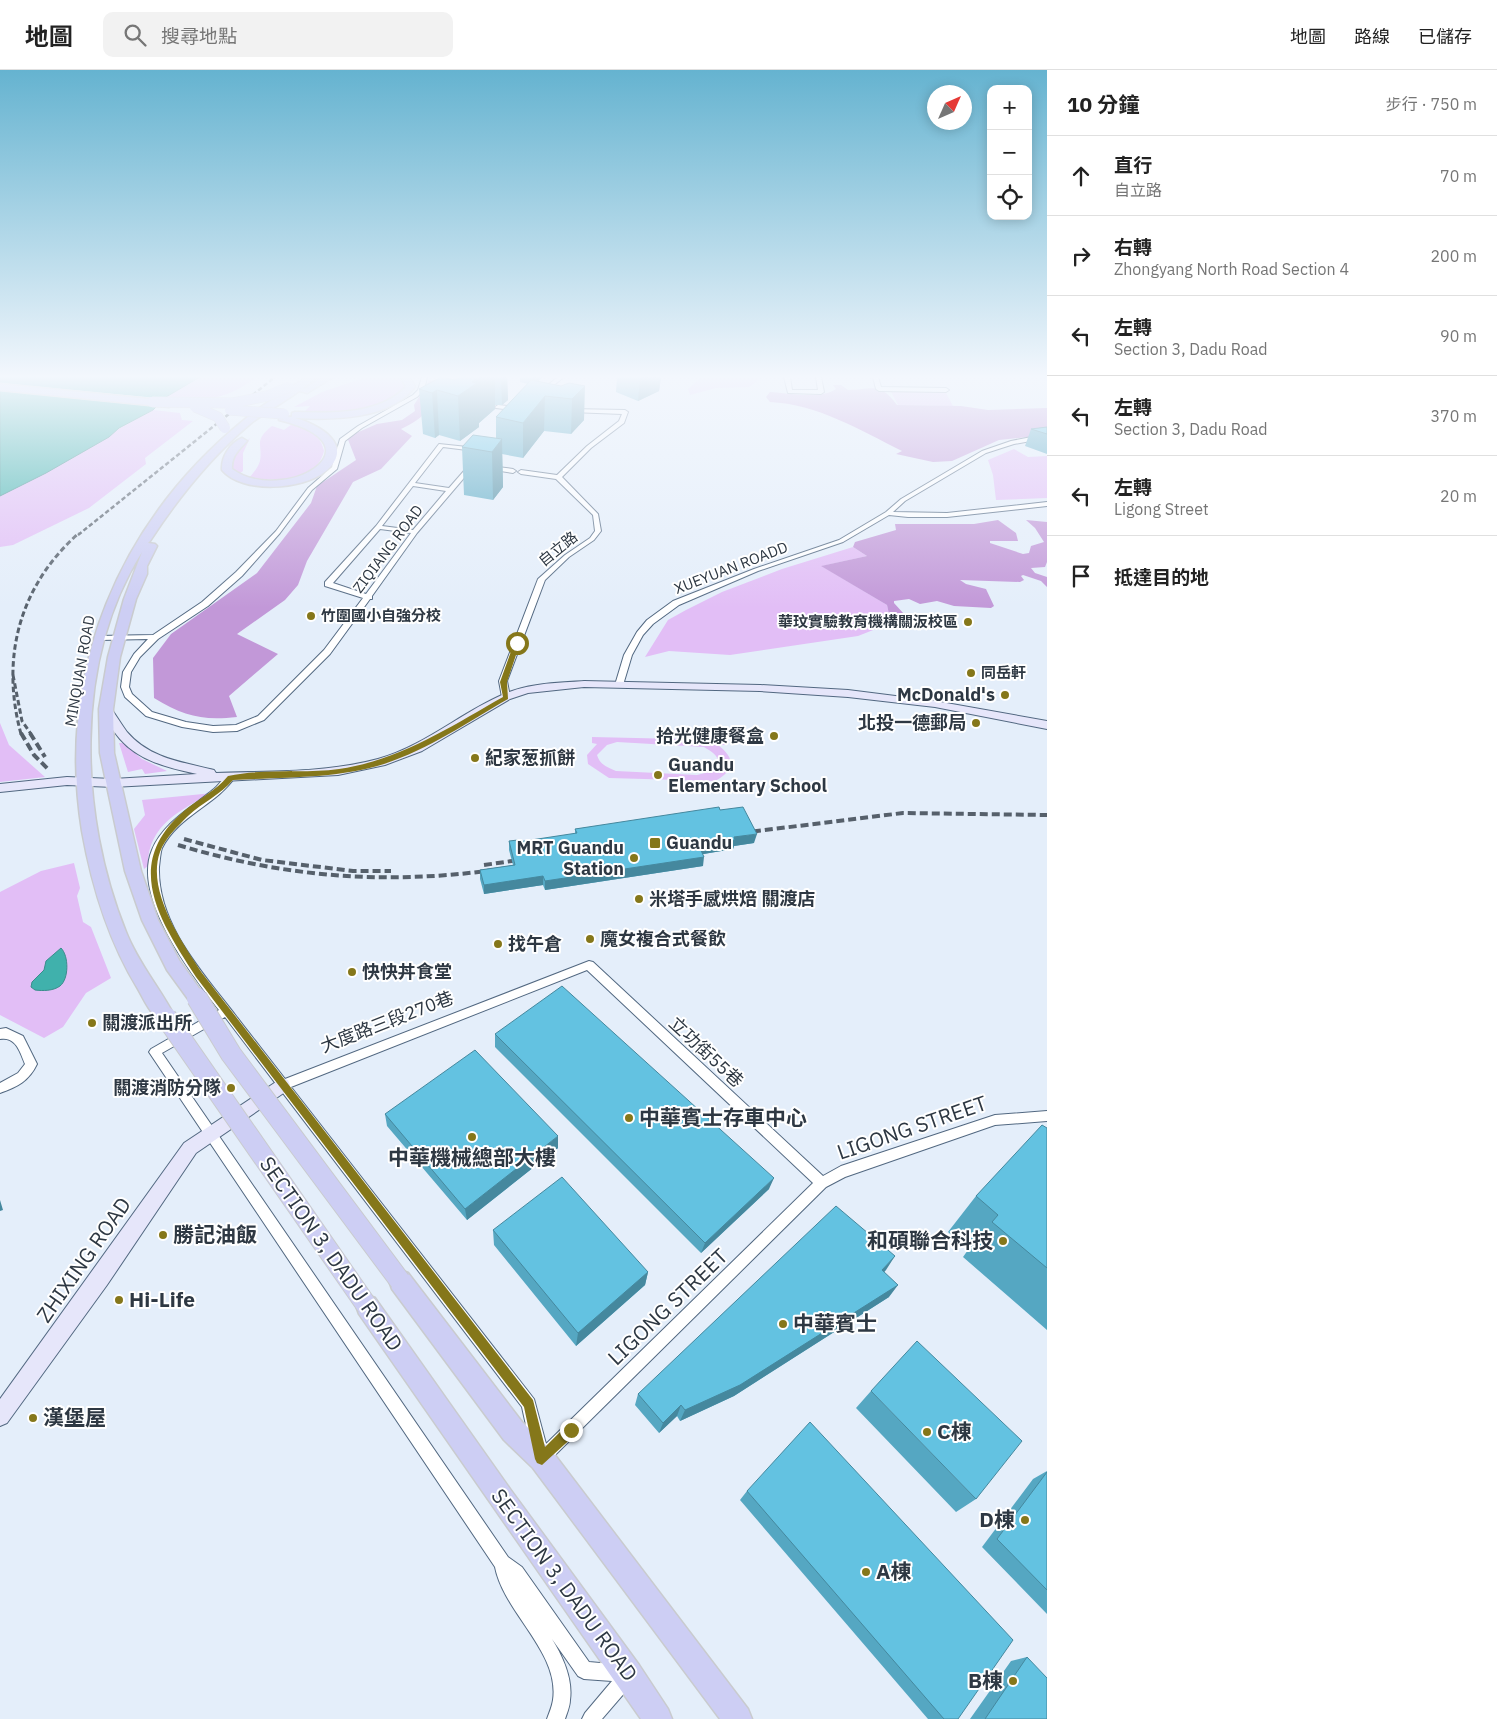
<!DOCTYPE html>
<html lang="zh-TW">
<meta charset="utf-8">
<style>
body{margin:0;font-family:"IBM Plex Sans","Noto Sans TC",sans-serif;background:#f2f2f2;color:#222}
.controls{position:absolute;right:15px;top:15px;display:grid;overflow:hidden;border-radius:10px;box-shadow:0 2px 12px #0003}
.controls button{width:45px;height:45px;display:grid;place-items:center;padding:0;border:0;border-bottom:1px solid #e0e0e0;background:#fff;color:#222;font:25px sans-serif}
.compass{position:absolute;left:927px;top:15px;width:45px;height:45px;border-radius:50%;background:#fff;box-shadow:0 2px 12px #0003;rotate:45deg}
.stop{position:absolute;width:15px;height:15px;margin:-11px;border:4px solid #85771a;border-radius:50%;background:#fff}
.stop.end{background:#85771a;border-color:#fff;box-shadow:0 1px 5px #0008}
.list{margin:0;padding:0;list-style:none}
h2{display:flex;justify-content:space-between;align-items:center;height:65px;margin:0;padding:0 20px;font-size:21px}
h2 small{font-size:16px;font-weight:400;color:#767676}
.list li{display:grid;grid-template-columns:32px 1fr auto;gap:15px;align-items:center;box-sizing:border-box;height:80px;padding:0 20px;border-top:1px solid #e0e0e0}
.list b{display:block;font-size:19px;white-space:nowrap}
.list p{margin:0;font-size:16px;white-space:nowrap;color:#767676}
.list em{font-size:16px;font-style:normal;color:#767676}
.icon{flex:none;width:28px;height:28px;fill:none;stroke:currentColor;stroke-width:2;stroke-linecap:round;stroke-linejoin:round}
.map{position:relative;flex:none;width:1047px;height:1649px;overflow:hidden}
header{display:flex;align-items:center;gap:30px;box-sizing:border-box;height:70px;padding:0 25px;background:#fff;border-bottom:1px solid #e0e0e0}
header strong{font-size:24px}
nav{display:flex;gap:28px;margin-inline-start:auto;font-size:18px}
.search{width:350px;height:45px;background:#f2f2f2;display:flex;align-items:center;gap:12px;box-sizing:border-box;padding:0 18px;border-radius:10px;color:#767676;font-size:19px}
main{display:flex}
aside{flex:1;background:#fff}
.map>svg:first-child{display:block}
.green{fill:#e2bef6;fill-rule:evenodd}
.forest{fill:#c298d8}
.water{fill:#40b1ac;stroke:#3b8d8c}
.pier{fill:#e4eefa}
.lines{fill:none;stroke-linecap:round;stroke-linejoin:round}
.street-casing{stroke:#526881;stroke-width:2}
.secondary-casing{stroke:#526881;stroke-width:2}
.primary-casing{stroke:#c9cbce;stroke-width:3}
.street{fill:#fff;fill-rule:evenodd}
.secondary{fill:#e6e6fa;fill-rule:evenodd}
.primary{fill:#cdcef4;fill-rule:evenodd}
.rail-far2{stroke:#56606b;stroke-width:2.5;stroke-dasharray:4.5 2.5;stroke-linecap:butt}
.rail-far1{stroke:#56606b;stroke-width:3;stroke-dasharray:5.5 3;stroke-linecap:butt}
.rail{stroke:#56606b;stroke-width:4;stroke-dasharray:8 4;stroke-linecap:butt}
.primary-bridge-far1-casing{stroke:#c9cbce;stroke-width:11;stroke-linecap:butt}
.primary-bridge-casing{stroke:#c9cbce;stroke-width:22;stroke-linecap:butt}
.primary-bridge-far1{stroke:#cdcef4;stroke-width:10}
.primary-bridge{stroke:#cdcef4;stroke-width:20}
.wall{fill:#55a7c2}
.shaded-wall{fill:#45889e}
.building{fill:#63c2e1;stroke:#45889e}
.route{fill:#85771a}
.poi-dot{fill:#85771a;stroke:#fff;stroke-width:2}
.labels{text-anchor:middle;stroke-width:4;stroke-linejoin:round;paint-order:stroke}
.far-street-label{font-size:15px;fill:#2e3843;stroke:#fff}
.far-poi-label{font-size:15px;font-weight:bold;fill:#2e3843;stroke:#fff;text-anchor:start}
.poi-label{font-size:18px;font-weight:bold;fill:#2e3843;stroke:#fff;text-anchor:start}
.street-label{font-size:18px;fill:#2e3843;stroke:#fff}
.near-poi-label{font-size:21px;font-weight:bold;fill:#2e3843;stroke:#fff;text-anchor:start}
.near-street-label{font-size:21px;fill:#2e3843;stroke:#fff}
</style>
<header>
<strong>地圖</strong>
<div class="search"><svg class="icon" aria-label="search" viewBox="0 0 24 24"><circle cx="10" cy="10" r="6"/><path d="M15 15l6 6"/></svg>搜尋地點</div>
<nav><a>地圖</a><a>路線</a><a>已儲存</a></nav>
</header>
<main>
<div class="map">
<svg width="1047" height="1649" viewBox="0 0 1047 1649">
<rect width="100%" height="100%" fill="#e4eefa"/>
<path class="green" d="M202,307H257C220,333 209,329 166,327Z
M366,307H398L404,312L405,321C374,341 340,343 304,342L310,336L294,337L322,322Z
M701,307H763L749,317L716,318L690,325L688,319Z
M890,320L945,321L953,336L898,335Z
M153,340L180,343L182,350L193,351L145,388L146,394L89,438L13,475L0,477V426C53,400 101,367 153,340Z
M292,354C306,359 321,364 324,381C316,413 276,411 249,408C253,403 258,398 260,391C263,374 253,371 272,356L284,360Z
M250,368L243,383V401L239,404L231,397L234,384Z
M1014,379L1028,387L1047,386V428L996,430L993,405L988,390Z
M853,477L867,486L822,496L887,535L891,553L858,566L730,585L669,581L645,587L668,550L686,540L722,522L782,499Z
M0,653L9,675L45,707L0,712Z
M592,667L724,670L725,675H718C736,689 735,700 715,711L609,708L588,694L587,685L597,674L592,673ZM617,672L704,677C712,682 719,685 719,696L713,701L697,705L616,701C607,697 600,695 597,685L607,675Z
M119,673H123L142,689L167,701L145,704L142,699L128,702Z
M213,723C181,739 147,756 148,796L144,799L134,759L145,745L142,730Z
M74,793L80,818L77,826L83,852L91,857L111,908L86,923L63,957L44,968L0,945V822L41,801Z"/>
<path class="forest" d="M436,310C433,337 427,347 401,359L412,366L381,399L353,412L307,491L298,515L285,530L237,564L278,584L229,626L237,647C202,651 184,646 154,628L153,588L171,564L257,503L311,433L317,416L356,390L347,367L377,354L402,350L415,341L414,335L429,311Z
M833,315H841L848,320C873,320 879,311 897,335L961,336L988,340L1047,338V365L999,370L952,391L933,392L896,384L902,381C860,360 817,334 770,332L766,327L770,322C789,323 820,330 836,319Z
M998,450L1016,463L1018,471H990V473L1023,484L1029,483L1031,476L1044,472L1035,458L1026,450L1047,452V492L1045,497L1031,498L1035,503L1047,507V517L1041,511L1023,505L1021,506L1024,510L1020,512L960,510L966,514L986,519L994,536L991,538L954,536L937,531L920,534L909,529L894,531V533L904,544L891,553L887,535L821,496L867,486L853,477L855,472L896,460L895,454H974Z"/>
<path class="water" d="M0,307H200L166,327L153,340L119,358L109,367L46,403L0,426Z
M61,878C69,886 69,909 60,916C53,921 43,921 35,920L31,917L32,912L44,900L46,891Z"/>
<path class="pier" d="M0,313L167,329L159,337L0,321Z"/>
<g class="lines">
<defs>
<path id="street" d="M422,307H427L424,320L417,327L362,358L345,371L337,399L312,420L280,463L242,506L208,536L158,569L140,587L131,602L129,617L132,624L152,642L186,652L213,656L236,655L258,646L324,580L363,528L325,516V512L376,456L439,374L477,378V380L475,381L443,377L415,413L449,418L470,394L475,395L417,463L372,526V529H370L330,584L264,650L237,661L213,662L182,657L146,646L125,627L121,617L123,602L134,584L148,569L100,570L96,568L97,566L153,565L202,532L236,502L276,461L308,418L332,397L340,369L358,356L413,325L418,320ZM413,416L446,421L413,460L382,456ZM380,459L411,463L366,524L333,513Z
M558,307H564L544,323H540V321Z
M784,307H790L792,320H818L816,307H821L824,322L821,324L788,323Z
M873,307H878L881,317L946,318L949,320L946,322L879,321L876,319Z
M498,335L519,337L522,339L519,341L496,338L495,337Z
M569,339L625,340L628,342L624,353L591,378L562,407L598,444L601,461L594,470L569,487L545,510L507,611L510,627L506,630L502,627L499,611L538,509L565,485L590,468L595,461L593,445L556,409L521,404L518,402L521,400L557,405L587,376L619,351L622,344L571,342L569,341Z
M1047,364V368L1014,374L986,383L905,431L893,442L947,443L1047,432V436L947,447H908L889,445L843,472L758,501L679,535L653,554L643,565L632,585L623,615L619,617L615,615L624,585L637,562L647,550L673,531L754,499L839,470L886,442L901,429L982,381L1011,371Z
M490,396L513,399L516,401L513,403L488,399V397Z
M231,704L235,707C216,735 178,746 162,778C160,784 160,790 159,797C157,854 203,903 236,946C252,967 269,988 285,1009L589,891L593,892L823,1106L841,1096L995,1045L1047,1041V1051L995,1055L845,1107L826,1117L547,1393L542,1396L537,1393L534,1388L536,1384L534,1383L531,1378L522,1337L225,947L162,983L508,1487L522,1497L589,1592L622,1595L633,1601L636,1607L633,1613L602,1649H582L585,1643L612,1611L584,1609L578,1606L552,1569C563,1587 573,1609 570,1630C570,1636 567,1643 565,1649H547C549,1643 552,1637 553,1630C560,1582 504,1543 495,1497L149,982L151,979L219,940C191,904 132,827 152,780C160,760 179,745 196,733C202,728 208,724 214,719C220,714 224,706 231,704ZM587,900L813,1113L546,1374L534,1329L291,1017Z
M6,958L23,966L37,994C29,1011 17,1017 0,1023V1013L18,1003L25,994C20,982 16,966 0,969V959Z"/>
<path id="secondary" d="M584,611L760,615L848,620L935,631L1047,651V659L935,637L848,627L760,621L584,617L528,623L510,629L422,681L385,695L338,705L113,717L67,715L0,722V714L67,707L113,709L197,704C169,698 139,691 120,669C112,660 107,649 100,639L106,635L110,637C116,645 121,654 127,662C150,689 183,692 214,700L216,703C269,701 326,703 378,689C424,676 459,644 502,625C527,613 557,613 584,611Z
M282,1008L288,1010L290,1015L288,1020L196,1083L107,1215L7,1353L0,1356V1329L184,1073Z"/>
<path id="primary" d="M307,307H316C299,325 270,338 250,354C211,387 178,428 150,471L148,473L155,474L157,476L147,496V504L136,529L120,587L113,639L114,683L141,801L158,850L179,890L206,928L203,933L197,935L191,933L167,900L142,850L125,801L100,683L99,639L108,587L124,529L142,482C73,591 79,746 126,862C138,893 160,918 175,947L172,952C156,958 145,931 138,919C108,870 92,817 82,761C56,601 119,452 244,350C263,334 285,321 307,307Z
M323,307H333L307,323L300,321Z
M401,307H410L415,317C389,350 333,350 295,348C318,354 356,375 326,401C303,420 242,424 222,400C221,387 230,373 242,368L247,371C239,380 231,386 232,399C282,436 387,376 279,350V346L292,347V343L295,342C333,343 378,345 406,317Z
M0,314L169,331L174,334L169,337L0,320Z
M400,1200L408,1203L522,1352L551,1380L748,1639L752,1649H720L533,1398L504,1370L392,1219L389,1211L392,1203Z
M367,1225L375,1228L510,1419L639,1595L668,1639L672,1649H641L359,1244L356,1236L359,1228Z"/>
</defs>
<use href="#street" class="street-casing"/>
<use href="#secondary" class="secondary-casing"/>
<use href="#primary" class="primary-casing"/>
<use href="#street" class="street"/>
<use href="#secondary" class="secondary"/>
<use href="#primary" class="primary"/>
<path class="rail-far2" d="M78,465L275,307"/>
<path class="rail-far1" d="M13,605L22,651L31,664
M21,664C0,587 20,515 79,463"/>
<path class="rail" d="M21,663L34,685L49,700
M30,663L45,687
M741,763L903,743L1047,745
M184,769L262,790L353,801H391
M178,775C285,807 383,815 494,800
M484,795L526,789"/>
<defs>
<path id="primary-bridge-far1" d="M152,332L233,333L267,326L289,317
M195,337L218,347L225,358
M230,340L284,344"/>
<path id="primary-bridge" d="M197,928L231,984L400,1211
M166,947L367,1236"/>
</defs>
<use href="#primary-bridge-far1" class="primary-bridge-far1-casing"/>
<use href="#primary-bridge" class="primary-bridge-casing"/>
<use href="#primary-bridge-far1" class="primary-bridge-far1"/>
<use href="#primary-bridge" class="primary-bridge"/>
</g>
<path class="wall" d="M459,307H507L508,330L502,335H495V339L479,353V357L460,371L439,365L435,368L423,364L419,319L455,310Z
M520,307H543L538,311L561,316L569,313L584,350L571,364L544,361L523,388L502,384L503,417L493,430L464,425L462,377L496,369V347L528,314L520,312Z
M617,307H661L659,321L638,331L616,322Z
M1047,357V384L1025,376L1031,359Z
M720,740L754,773L734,776L733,779L703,784V796L545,820L543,815L484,824L480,809V800L513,795L509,780V771L518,772L575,764V759Z
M495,964L769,1119L701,1183L495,977Z
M385,1044L558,1078L467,1150L387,1056Z
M1047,1058V1260L963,1187L968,1180L948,1162L976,1126Z
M493,1160L648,1202L645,1215L576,1276L494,1175Z
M886,1200L884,1202L889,1227L734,1326L680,1351L677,1346L659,1363L635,1335L638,1324Z
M871,1321L976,1429L956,1442L856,1338Z
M1047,1401V1544L982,1477L1033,1409Z
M747,1421L958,1649H928L740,1430Z
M1027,1587L1047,1649H970L1011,1591Z"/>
<path class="shaded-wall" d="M479,307H495V339L479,353V357L460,371L458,326L472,312Z
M501,307H507L508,330L502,335Z
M533,307H543L533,315Z
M643,307H661L659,321L638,331L640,308Z
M585,316L584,350L571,364L572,329Z
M437,320L439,365L435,368L432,323Z
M545,326L544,361L523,388V353Z
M502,369L503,417L493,430L492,382Z
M757,764L754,773L734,776L733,779L698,785L699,776L734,767Z
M704,787L703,796L545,820V811Z
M543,806V815L484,824V815Z
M558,1066V1078L467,1150L465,1139Z
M774,1108L769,1119L701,1183L705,1173Z
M0,1130L3,1140L0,1141Z
M895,1186L886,1200L873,1213L882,1200Z
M648,1202L645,1215L576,1276L578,1263Z
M898,1215L889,1227L734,1326L680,1351L685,1340Z
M681,1335L677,1346L659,1363L663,1353Z"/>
<path class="building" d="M441,307L455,310L459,307H479L472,312L477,313L458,326L437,320L432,323L419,319Z
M531,310L561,316L569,313L585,316L572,329L545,326L523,353L496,347Z
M1047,357V364L1031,359Z
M473,365L502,369L492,382L462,377Z
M719,737L720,740L743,737L757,764L734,767L735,770L699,776L704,787L545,811L543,806L484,815L480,800L515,795L509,771L518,770V772L577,763L575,759Z
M562,916L774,1108L705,1173L495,964Z
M475,980L558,1066L465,1139L385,1044Z
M1042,1055L1047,1058V1198L992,1152L998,1145L976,1126Z
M562,1107L648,1202L578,1263L493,1160Z
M836,1136L895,1186L882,1200L898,1215L740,1315L685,1340L681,1335L663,1353L638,1324Z
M917,1271L1022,1371L976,1429L871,1321Z
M810,1352L1013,1570L958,1649H944L747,1421Z
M1047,1402V1520L997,1469Z
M1027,1587L1047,1608V1649H985Z"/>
<linearGradient id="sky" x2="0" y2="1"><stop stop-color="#65b3d0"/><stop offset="0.57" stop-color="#f3f7fd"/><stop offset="1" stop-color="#f3f7fd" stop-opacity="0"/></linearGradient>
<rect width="1047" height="538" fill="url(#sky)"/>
<path class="route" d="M517,571L520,573L507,612L508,629C468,652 429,679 384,694C337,709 282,707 233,710C220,725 203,732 188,746C178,756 165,768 160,782C146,821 182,872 202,903L533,1330L545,1377L567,1355L571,1354L576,1355L577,1360L576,1364L542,1395L537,1393L535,1389L524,1337L196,907C161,852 121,795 184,741C199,728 216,721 228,706C264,698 303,704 339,699C400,690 450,657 503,627L500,612L514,573Z"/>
<g class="poi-dot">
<circle cx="311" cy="546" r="5"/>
<circle cx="968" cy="552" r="5"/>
<circle cx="971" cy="603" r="5"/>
<circle cx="1005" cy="625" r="5"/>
<circle cx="976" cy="653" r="5"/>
<circle cx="774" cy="666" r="5"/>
<circle cx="475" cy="688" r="5"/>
<circle cx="658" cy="705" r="5"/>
<rect x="649" y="767" width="12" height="12" rx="2.5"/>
<circle cx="634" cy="788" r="5"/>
<circle cx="639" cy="829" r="5"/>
<circle cx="590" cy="869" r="5"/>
<circle cx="498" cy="874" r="5"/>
<circle cx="352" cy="902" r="5"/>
<circle cx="92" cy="953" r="5"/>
<circle cx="231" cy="1018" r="5"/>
<circle cx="629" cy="1048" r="5"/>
<circle cx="472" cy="1067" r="5"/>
<circle cx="163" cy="1165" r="5"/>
<circle cx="1003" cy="1171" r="5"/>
<circle cx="119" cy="1230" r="5"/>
<circle cx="783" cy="1254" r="5"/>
<circle cx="33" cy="1348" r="5"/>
<circle cx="927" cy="1362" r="5"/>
<circle cx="1025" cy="1450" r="5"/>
<circle cx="866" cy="1502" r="5"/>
<circle cx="1013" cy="1611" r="5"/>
</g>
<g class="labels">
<g class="far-street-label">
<text transform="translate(388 479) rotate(-53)" y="5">ZIQIANG ROAD</text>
<text transform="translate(558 479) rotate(-39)" y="5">自立路</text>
<text transform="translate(731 498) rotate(-21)" y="5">XUEYUAN ROADD</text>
<text transform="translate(80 601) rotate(-80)" y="5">MINQUAN ROAD</text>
</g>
<g class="far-poi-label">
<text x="321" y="551">竹圍國小自強分校</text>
<text x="958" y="557" text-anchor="end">華玟實驗教育機構關汳校區</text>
<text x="981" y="608">同岳軒</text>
</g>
<g class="poi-label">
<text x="995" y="631" text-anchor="end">McDonald's</text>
<text x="966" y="659" text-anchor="end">北投一德郵局</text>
<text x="764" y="672" text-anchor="end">拾光健康餐盒</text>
<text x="485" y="694">紀家葱抓餅</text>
<text x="668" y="701">Guandu<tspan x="668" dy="21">Elementary School</tspan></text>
<text x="666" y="779">Guandu</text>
<text x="624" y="784" text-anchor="end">MRT Guandu<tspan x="624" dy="21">Station</tspan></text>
<text x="649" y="835">米塔手感烘焙 關渡店</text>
<text x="600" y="875">魔女複合式餐飲</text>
<text x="508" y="880">找午倉</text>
<text x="362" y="908">快快丼食堂</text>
<text x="102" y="959">關渡派出所</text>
<text x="221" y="1024" text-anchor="end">關渡消防分隊</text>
</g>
<g class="street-label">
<text transform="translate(387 952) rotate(-21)" y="6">大度路三段270巷</text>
<text transform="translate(706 982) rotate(43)" y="6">立功街55巷</text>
</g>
<g class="near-poi-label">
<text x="639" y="1055">中華賓士存車中心</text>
<text x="472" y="1095" text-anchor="middle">中華機械總部大樓</text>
<text x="173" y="1172">勝記油飯</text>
<text x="993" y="1178" text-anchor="end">和碩聯合科技</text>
<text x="129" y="1237">Hi-Life</text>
<text x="793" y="1261">中華賓士</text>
<text x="43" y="1355">漢堡屋</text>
<text x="937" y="1369">C棟</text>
<text x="1015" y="1457" text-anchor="end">D棟</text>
<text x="876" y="1509">A棟</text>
<text x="1003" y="1618" text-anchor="end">B棟</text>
</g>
<g class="near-street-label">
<text transform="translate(912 1058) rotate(-19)" y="7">LIGONG STREET</text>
<text transform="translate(331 1184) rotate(55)" y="7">SECTION 3, DADU ROAD</text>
<text transform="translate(84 1190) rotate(-55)" y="7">ZHIXING ROAD</text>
<text transform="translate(668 1237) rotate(-44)" y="7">LIGONG STREET</text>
<text transform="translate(564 1515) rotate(54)" y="7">SECTION 3, DADU ROAD</text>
</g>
</g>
</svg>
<div class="controls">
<button>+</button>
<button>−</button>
<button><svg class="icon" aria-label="locate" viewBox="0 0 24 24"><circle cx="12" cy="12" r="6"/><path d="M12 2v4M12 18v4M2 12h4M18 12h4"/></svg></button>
</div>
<svg class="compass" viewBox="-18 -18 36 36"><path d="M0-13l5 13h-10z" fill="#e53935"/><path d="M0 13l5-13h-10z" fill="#767676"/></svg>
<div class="stop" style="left:517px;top:573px"></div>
<div class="stop end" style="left:571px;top:1360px"></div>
</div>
<aside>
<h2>10 分鐘<small>步行 · 750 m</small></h2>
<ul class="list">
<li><svg class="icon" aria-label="ahead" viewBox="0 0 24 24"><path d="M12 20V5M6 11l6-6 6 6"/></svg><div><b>直行</b><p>自立路</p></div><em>70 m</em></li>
<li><svg class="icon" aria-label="right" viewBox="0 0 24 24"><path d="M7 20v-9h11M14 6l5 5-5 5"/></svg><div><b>右轉</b><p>Zhongyang North Road Section 4</p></div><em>200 m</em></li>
<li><svg class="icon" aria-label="left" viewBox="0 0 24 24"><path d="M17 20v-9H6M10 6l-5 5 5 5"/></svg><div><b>左轉</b><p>Section 3, Dadu Road</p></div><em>90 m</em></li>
<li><svg class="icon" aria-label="left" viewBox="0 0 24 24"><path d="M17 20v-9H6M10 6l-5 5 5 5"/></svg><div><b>左轉</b><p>Section 3, Dadu Road</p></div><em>370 m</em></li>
<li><svg class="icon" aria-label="left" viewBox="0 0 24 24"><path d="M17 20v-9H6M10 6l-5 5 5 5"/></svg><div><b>左轉</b><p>Ligong Street</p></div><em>20 m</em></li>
<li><svg class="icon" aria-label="arrive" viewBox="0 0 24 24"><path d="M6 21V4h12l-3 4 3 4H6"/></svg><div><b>抵達目的地</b></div></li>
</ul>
</aside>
</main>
